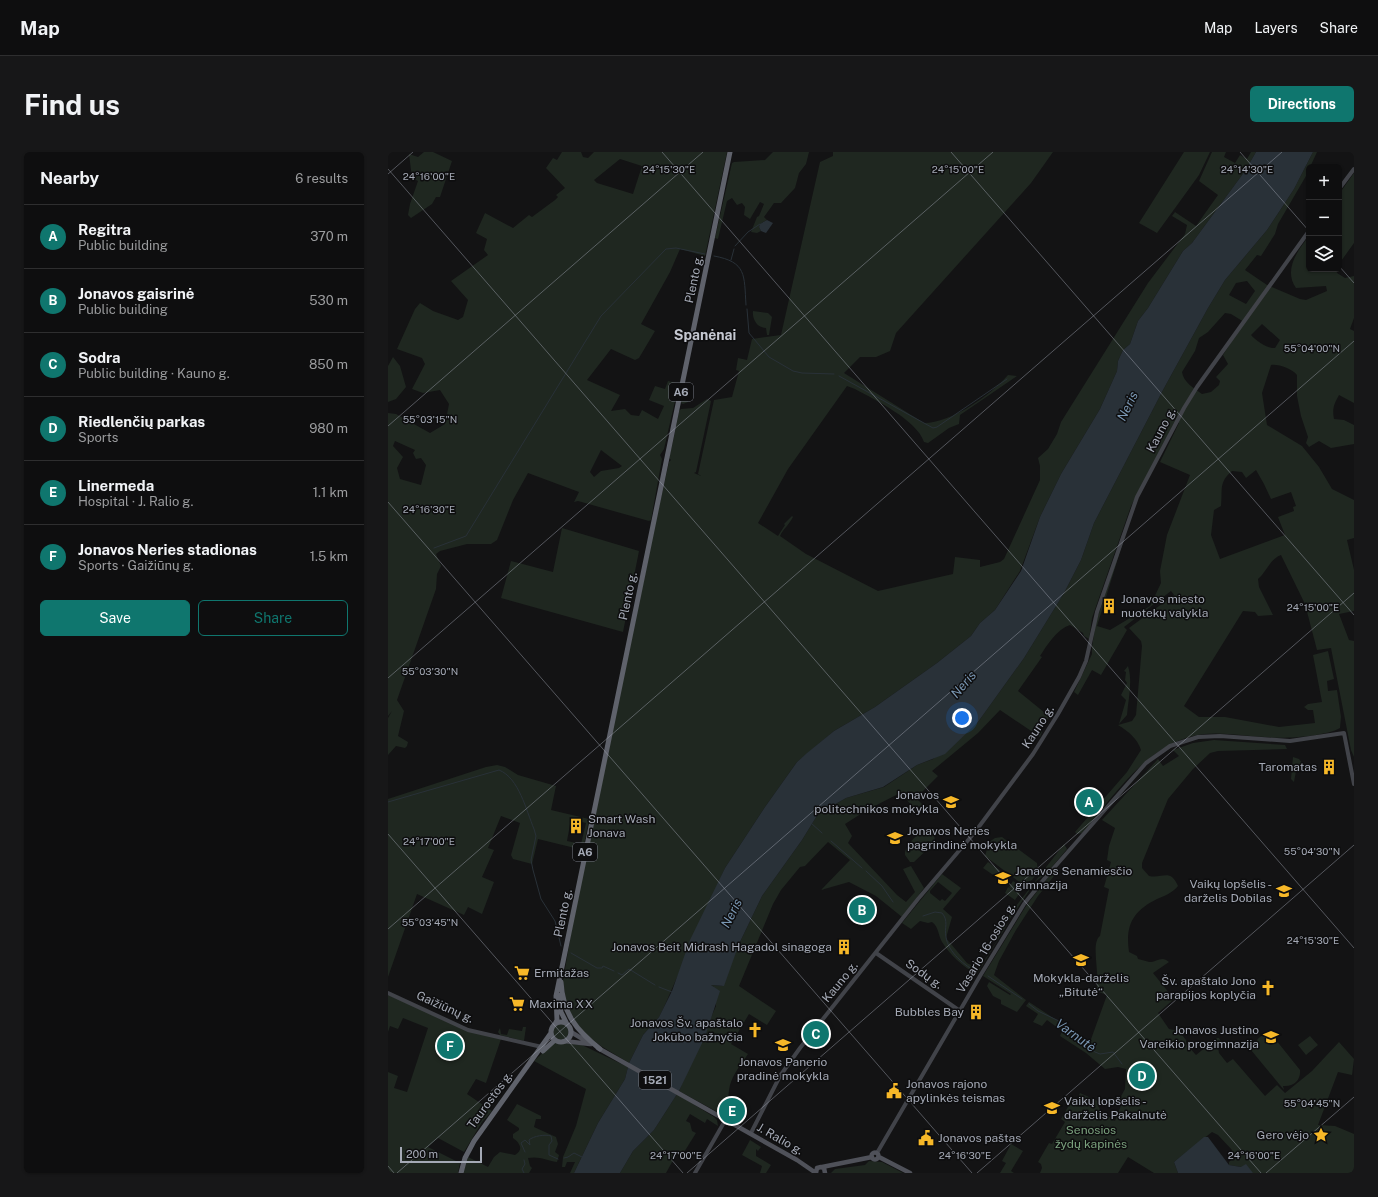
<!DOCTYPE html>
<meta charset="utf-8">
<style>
body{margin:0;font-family:"Public Sans",sans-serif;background:#171718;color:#f1f3f6}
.controls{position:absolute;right:12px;top:12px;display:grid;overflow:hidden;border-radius:6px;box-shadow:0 1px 3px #0004}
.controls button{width:36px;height:36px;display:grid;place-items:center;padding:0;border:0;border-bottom:1px solid #2e2e2f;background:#0e0e0f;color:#f1f3f6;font:20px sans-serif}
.scale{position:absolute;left:12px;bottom:10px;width:82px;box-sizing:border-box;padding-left:4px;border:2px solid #a4a9b5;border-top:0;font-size:11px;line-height:14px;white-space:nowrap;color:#a4a9b5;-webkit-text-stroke:3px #0e0e0f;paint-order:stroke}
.you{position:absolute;left:574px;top:566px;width:14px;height:14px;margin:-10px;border:3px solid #fff;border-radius:50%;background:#1a73e8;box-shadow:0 0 0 6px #1a73e833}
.badge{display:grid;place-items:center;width:26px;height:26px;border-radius:50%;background:#0f766e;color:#fff;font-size:13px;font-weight:700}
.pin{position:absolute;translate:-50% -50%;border:2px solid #fff;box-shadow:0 1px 4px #0006}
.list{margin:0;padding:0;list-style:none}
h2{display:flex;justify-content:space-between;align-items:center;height:52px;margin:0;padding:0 16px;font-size:17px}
h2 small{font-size:13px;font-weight:400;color:#9b9c9e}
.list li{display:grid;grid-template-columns:26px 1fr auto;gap:12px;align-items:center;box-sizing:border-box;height:64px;padding:0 16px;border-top:1px solid #2e2e2f}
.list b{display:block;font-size:15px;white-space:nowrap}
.list p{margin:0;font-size:13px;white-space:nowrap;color:#9b9c9e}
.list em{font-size:13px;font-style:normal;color:#9b9c9e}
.actions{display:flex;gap:8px;padding:12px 16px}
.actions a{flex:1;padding:9px 0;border:1px solid #0f766e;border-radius:6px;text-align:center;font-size:14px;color:#0f766e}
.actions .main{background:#0f766e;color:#fff}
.icon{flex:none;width:22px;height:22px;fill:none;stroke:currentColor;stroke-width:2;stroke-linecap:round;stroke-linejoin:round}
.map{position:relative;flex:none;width:966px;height:1021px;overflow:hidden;border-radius:6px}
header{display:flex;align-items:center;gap:24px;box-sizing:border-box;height:56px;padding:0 20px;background:#0e0e0f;border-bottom:1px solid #2e2e2f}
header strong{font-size:19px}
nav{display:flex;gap:22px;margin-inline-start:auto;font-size:14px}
.intro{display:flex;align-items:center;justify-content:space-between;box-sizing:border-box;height:96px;padding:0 24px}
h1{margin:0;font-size:28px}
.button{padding:10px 18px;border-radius:6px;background:#0f766e;color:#fff;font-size:14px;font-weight:700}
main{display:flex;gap:24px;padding:0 24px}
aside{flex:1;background:#0e0e0f;border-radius:6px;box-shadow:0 1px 3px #0004}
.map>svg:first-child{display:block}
.green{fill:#1f2720;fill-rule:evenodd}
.water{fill:#293138}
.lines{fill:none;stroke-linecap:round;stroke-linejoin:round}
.stream{stroke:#293138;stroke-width:1}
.secondary{stroke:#414349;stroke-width:4}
.primary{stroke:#4f5159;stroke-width:4.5}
.highway{stroke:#5f626b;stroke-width:5}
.ticks{fill:none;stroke:#a4a9b5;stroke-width:1;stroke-opacity:0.45}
.labels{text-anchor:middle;stroke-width:3;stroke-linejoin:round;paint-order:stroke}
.shield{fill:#0e0e0f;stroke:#777a83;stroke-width:1}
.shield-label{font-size:11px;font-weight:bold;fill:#a4a9b5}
.street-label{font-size:12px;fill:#a4a9b5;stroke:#0e0e0f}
.poi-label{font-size:12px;fill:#a4a9b5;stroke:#0e0e0f;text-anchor:start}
.park-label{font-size:12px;fill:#7aa17d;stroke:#0e0e0f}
.water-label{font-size:13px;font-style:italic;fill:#7996b2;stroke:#0e0e0f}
.quarter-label{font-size:14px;font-weight:bold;fill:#c5c8d1;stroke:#0e0e0f}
.ticks-label{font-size:10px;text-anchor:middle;fill:#a4a9b5;stroke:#0e0e0f;stroke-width:3;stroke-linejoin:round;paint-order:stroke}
</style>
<header>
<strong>Map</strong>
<nav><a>Map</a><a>Layers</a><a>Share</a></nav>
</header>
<div class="intro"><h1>Find us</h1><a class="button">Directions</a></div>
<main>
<aside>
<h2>Nearby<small>6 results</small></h2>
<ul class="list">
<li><span class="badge">A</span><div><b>Regitra</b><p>Public building</p></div><em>370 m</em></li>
<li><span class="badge">B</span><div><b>Jonavos gaisrinė</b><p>Public building</p></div><em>530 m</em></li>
<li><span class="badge">C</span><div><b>Sodra</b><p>Public building · Kauno g.</p></div><em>850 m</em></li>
<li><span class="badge">D</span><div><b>Riedlenčių parkas</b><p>Sports</p></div><em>980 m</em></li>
<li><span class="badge">E</span><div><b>Linermeda</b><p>Hospital · J. Ralio g.</p></div><em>1.1 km</em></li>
<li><span class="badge">F</span><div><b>Jonavos Neries stadionas</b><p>Sports · Gaižiūnų g.</p></div><em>1.5 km</em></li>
</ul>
<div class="actions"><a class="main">Save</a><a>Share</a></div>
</aside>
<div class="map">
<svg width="966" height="1021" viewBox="0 0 966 1021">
<rect width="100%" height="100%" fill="#131314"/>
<path class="green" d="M36,0H45L64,9L52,45H48L44,52L23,66L20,63L22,52L30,29L24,26L21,2L30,5Z
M174,0H193L195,5L200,6L206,0H339L317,104L292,97L282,120L253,172L267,179L251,206L247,208L223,197L199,228L232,243L223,259L237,257L243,263L251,264L254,258L270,267L276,254L261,248L267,234L277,237L280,229L288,231L287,234L290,236L276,297L272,303L274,307L263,368L261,369L190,349L186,350L191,340L140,321L125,348L109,388L103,392H79L52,399L48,402L53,414L49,422L48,437L9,548L16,559L10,584L20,590L19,594L17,596L8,594L0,603V566L4,559L0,564V261L8,262L42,281L57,272L61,252L52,238L35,241L24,237L37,212L34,206L9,197L27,157L32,151L45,159L70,168L75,165L80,148L63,129L100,103L96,98L99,87L88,81L97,61L125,76L141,63L144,65L167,48L170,45L168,43L177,36L158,16L165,6L169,8ZM232,7L254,14L245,42L209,31L206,28ZM7,289L27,298L25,301L28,307L33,306L38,313L33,333L12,327L9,316L15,305L5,294ZM213,298L234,314L231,316L213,319L206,325L202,320Z
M385,0H421L418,12L411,21L407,36L393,51H386L376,65L379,68L372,72L371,75L373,79L369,81L363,80L369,65L371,64L376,52L372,50L362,67L356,63L357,55L354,51L349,53L344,46L339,49L330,87L327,86L344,11L346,10L377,8Z
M445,0H665L643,31L508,181L502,199L488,205H472L456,221L536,271C563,271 603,243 620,223L629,224L572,263L571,272L561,276L540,291L536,290C529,268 487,248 467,237L459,234L400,317L370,371L390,384L397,373L396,372L404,364L405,365C401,373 395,377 392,384L418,402L490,439L565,422L567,405L592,408V415L612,410L616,407L652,328V314L650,306L660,297L669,282L673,270L760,131L797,82L799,73L784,64L787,60L808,74L830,43L811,29L824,0H838L836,5L847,11L852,3L859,7L863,0H868L857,19L804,91L795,99L760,156L750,169L742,192L735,198L730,209L729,219L712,257L673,322L652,365L632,419L607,458L592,471L583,484L549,511L487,555L446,579L409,610L377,655L337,716L276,855L271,865L255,883L241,911L213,894L193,879L179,854L175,829L185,770L269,364L281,310L283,308L281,306C285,291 288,275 291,259L293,257L305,256L319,247L323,249L308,320L306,321L313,324L310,322L326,248L344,245L351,219L348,218L350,206L359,208L364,187L393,183L432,10L445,4Z
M796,0H822L811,23L769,81L751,71Z
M925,0H929L918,24L890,72L887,82L873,104L869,103L857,118L879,133L912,147L918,148L939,139L938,134L908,136C895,118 910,98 921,84V117H948L949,121L957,126L966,124V166L962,177L966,179V251L951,243C946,252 944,257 946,267L956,268L966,273V292L943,296L931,289L921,295L918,291L920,285L913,264L909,244V223C904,217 891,212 883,213L874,241L879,273L914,294L931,315L944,337L966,348V386L959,388L966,418V459L951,462L961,488L966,489V605L963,598L943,496L929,498L917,452L893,403C882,407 879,419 870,427L871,435L885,463L870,464L867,460L855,459L796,554L811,565H837L891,575L927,571L925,558H920L916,555L920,552L934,550L925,503L940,499L946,527L939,529L940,539L949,538L953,565L952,576C936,585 895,587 877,585C857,584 836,580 816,582C760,589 728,642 694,681L689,682L687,680L739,620L753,598C749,586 741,580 730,573L744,569L748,563L754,494L753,489L741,476L786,443L783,439L736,475L739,478L713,523L704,518L690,543L686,540L704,502V495L708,470L736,385L738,386L736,387L709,474L722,478L762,454L773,431L772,419L779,383L802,323L772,310L791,271L787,269L743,354L704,466L701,487L696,484L695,481L682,473C669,477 659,493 652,504L654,505L630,539L662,565L652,574L654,580L652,585L612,558L590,581L544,619L550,624L528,646L536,654L530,660L512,641L479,658L457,672L464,684L460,691L509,743L518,750L527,740L515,717L523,714L536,736L514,765L488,744L461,730L433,738L462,708L440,690L417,714L412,715L393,738L385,752L351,834L388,859L379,873L361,862L343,892L360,902C354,911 345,922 342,933C339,946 342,951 335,963L291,939L328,854L326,835L323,833L334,834L351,792L374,744L414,688L430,662L458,646L496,635L529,613L545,607L590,570L636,506L676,441L693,408L706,371L775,238L820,156L837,128L879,78L906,37ZM859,129L867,139L858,152L841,143L848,131ZM837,161L843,162L856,170L835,203L840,212L828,225L832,229L831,233L823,240L814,242C807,237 795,230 794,220L807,199L811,186L820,180ZM874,172L892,188L887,196C880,197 868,189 863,183ZM868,318L876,332L883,347L903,340L908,354L905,355L906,359L890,365L897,383L832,407L823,383L826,358L833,354C835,338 830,331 844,319L854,320L858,326Z
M966,21V91L951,112V42Z
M365,159L380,161L384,165L381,183H379L378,176C369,176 364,167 365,159Z
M5,205L12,214L18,235L8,247L0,250V214Z
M297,233L300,234L302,238L300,250L295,252L293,251Z
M174,376L251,399L235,480L113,446L123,409L165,420Z
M740,514C745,530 740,548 739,563L731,572L738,548L733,543L739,531L737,528L738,520L736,519Z
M826,588L897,593L899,597L830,599L822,601L805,617L780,647L754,711V716L761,724C775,727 782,716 790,734C785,740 777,744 769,747C745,759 737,773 741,800L749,804L750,807C754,808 758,809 761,810C769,810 774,803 781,810L765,821L786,847L770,861L781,877L791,879L798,888V892L808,903L829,886H831L834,891L830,895L831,901L839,911L845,907L877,944L889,933L897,941L924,919L951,890L966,907L964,923L950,920L930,973L947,974L966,982V1021H865L853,1015L841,1013V1010L844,1007V998L830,983L824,980L786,1010L790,1021H766L740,1005L730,1021H652L654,1016L653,1012L650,1010L661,991L664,992L677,970L673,967L684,948L688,950L692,941L712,950L710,954L713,959L727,969L734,951L729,948L726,952L721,951L724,946L727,948L732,946L737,937L738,917L730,915L717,917L698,901L672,884L674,879L659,868L654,874L645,870L650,862L638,854L641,850L702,890L719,843L708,839C713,825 702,791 712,784L721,737L716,735L723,710L719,708L721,694L727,676L714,668L770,607L775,614L791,604L785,598L805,591Z
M905,605L911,607L915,612L908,619L906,630L903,627Z
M109,613L117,615L130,623L168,634L163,658L201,667L195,698L150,687L144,712L125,707L123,703L132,671L113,664L100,696L106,698L94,725L106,730L94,762L80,755L76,763L29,742L0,825V647L98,615ZM183,667L198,671L193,692L179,689Z
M538,678L546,682L547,690L526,710H522L517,703C516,694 530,681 538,678Z
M614,685L649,711L650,720L644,728L634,732L597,704L601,690L607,686Z
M676,692L679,697L658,722L648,729L621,768L618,767Z
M600,710L613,719L608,725L595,716Z
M669,717L670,719L650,744L628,778L611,809L606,823L638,848L629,860L613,852V848L605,844L599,834L601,830L622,843L623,842L595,824L638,754L661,724Z
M554,722L573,736L555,757L564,765L558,786L579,811L591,817L610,787L607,784L616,770L619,773L589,822C575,815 562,803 554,790C550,783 551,775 544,770L540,771L532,769L523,777L514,771ZM550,730L564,741L557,749L554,747L552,749L542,741V739Z
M625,729L635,736L627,748L617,741L620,735L626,739L621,735Z
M0,843L15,849L64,872L113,887L98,931L88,927L79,942L104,959L94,970L76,1000L50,986L40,995L72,1011L70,1021H0V920L10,924L6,936L19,940L40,876L15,866L10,877L2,874L0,880Z
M165 880a8 8 0 1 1 16 0a8 8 0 1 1-16 0Z
M135,875H138L136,889L112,883L110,880L112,876L113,882L119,883L121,877L134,879Z
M880,883L888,888L912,918C913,928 906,935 895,934L896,938L863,898C869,891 868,883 880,883Z
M922,884L930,893L918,903L910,893Z
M169,890L194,893L240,915L237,927L210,971L186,1021H182L187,1010H179L177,1015H174L175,1005L188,974L198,937L146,909L164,892Z
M289,942L326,965L329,968L330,974L319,967L317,971L302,962L298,969L302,971L304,979L308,981L293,1005L288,1003L278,1021H232L245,999L266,978Z
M129,952L153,964V967H148L146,975L168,985L170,992L167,1000L171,1003L169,1010C158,1008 151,1004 140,1006L142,1014L144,1016L141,1021H75L80,1005L100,1015L106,1005L112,1000L127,1003C136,998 132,991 125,986V982L131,978V976L119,968Z
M362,988L373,995L370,999L368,997V1004L383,1013L378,1021H372L374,1014L354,1003Z
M623,992L635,999L623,1019L626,1021H612L618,1011L614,1009Z
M481,1009L494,1010L515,1021H443L447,1017L477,1013Z"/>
<path class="water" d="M868,0H925L906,37L879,78L837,128L820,156L775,238L706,371L693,408L676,441L636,506L590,570L557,602L529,613L495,635L458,646L430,662L414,688L374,744L351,792L336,834L323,833L332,839L317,885L291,939L266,978L245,999L232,1021H186L210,971L237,927L241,911L255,883L271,865L284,839L302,788L337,716L377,655L409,610L419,601L446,579L487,555L549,511L583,484L592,471L607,458L633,419L652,365L673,322L712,257L729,219L730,209L735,198L742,192L750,169L760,156L795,99L804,91L857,19Z
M379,68L385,71L378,81L373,79L371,75L372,72Z
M816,985H820L841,1013L853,1015L858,1012L865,1021H790L786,1010Z"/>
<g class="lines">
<path class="stream" d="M347,94L360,80L372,72
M326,104C359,110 356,123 358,153
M343,108L346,97
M359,157L361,181L381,205L405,219L414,221L446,222
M451,224L545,276L549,275L619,227
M46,396L78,384L213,164L278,97L288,96L317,102
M0,650L111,618C131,626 138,658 146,677L148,684L143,708L145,718L153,747L167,769L173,794
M422,670L434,681
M443,689L474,716
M478,719L494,734L505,750
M535,764L547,760L554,761C561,769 556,776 558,785C560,800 577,814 589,820
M183,801L209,816H214L215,814L226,819
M230,821L234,823L241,817L267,833
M600,824L634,847
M271,835L284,840
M641,852L650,859L671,869L694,891L707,900L712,902L725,900L734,912
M137,1000L133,991L137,988L142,993L141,988C145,984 158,982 163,984L164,989L161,993V1003L170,1007
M176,1006L180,1005L186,1001L194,1005
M136,1008L137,1012L134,1017L136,1021"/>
<path class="secondary" d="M951,37L966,17
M488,801L572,859
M0,841L80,878L154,895
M363,981L392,924L412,896L530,747L587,680L645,602L670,562L691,525L698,509L709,460L749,345L796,256L809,235L921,79
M489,1001L592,824L636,752L657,726L758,611L782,594L810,585L832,584L902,589L956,581L966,632
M307,1021L338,967"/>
<path class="primary" d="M183,880L203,892
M176,889L202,892
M210,896L409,1008L428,1021
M483.5 1004a3.5 3.5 0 1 1 7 0a3.5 3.5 0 1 1-7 0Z
M491,1005L522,1021
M434,1015L484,1005
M428,1021L429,1016L433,1015L436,1016L437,1021"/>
<path class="highway" d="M173,830C175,862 188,878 212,897
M170,843L173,860L179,872
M163 880a10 10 0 1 1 20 0a10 10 0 1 1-20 0Z
M167,872L169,868L168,844L342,0
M155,899L167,888
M73,1021L77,1006L86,989L163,881"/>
</g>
<path class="ticks" d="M274,0L966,796M563,0L966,463M852,0L921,79M0,17L873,1021M0,22L25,0M951,114L966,131M0,274L315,0M0,350L584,1021M0,526L605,0M0,682L295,1021M0,777L894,0M0,1014L6,1021M9,1021L966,189M299,1021L966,441M589,1021L966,693M878,1021L966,945"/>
<defs>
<symbol id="building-bare" viewBox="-9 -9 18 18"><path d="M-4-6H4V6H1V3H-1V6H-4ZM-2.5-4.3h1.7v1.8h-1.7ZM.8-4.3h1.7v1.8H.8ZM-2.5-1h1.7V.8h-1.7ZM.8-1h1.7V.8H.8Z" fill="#f7b828" stroke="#0e0e0f" stroke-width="2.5" paint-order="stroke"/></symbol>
<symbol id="school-bare" viewBox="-9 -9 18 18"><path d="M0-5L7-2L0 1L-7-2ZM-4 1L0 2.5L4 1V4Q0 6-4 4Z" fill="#f7b828" stroke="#0e0e0f" stroke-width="2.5" paint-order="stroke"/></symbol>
<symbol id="supermarket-bare" viewBox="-9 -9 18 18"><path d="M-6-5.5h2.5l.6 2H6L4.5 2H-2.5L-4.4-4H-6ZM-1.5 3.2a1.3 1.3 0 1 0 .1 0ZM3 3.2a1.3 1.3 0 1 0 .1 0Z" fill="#f7b828" stroke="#0e0e0f" stroke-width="2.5" paint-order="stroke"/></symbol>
<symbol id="church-bare" viewBox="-9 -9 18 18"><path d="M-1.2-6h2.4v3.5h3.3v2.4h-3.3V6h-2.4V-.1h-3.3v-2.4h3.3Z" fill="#f7b828" stroke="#0e0e0f" stroke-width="2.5" paint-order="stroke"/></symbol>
<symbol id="civic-bare" viewBox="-9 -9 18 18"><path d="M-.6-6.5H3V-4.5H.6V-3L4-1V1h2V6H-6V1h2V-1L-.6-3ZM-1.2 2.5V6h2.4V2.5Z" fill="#f7b828" stroke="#0e0e0f" stroke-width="2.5" paint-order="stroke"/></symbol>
<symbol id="sight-bare" viewBox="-9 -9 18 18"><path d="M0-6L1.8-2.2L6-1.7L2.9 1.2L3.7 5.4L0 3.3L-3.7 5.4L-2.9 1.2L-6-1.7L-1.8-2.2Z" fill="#f7b828" stroke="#0e0e0f" stroke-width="2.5" paint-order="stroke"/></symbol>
</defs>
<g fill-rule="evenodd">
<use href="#building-bare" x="710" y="443" width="22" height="22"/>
<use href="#building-bare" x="930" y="604" width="22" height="22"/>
<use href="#school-bare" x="552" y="639" width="22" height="22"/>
<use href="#building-bare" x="177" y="663" width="22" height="22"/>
<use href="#school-bare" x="496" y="675" width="22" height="22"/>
<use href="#school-bare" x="604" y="715" width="22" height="22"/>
<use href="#school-bare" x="885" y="728" width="22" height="22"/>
<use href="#building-bare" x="445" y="784" width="22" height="22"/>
<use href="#school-bare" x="682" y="797" width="22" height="22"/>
<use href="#supermarket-bare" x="123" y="810" width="22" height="22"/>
<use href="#church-bare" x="869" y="825" width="22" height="22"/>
<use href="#supermarket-bare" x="118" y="841" width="22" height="22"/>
<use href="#building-bare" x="577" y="849" width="22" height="22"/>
<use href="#church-bare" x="356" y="867" width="22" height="22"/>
<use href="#school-bare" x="872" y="874" width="22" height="22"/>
<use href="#school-bare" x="384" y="882" width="22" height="22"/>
<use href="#civic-bare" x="495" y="928" width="22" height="22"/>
<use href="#school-bare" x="653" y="945" width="22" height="22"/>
<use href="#sight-bare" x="922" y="972" width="22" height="22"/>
<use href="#civic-bare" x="527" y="975" width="22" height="22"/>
</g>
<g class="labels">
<g class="shield">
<rect x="281" y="231" width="24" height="18" rx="3"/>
<rect x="185" y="691" width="24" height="18" rx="3"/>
<rect x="251" y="919" width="32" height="18" rx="3"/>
</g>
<g class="shield-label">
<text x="293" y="244">A6</text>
<text x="197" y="704">A6</text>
<text x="267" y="932">1521</text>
</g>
<g class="street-label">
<text transform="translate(306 127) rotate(-78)" y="4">Plento g.</text>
<text transform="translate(773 278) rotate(-62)" y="4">Kauno g.</text>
<text transform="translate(240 444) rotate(-78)" y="4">Plento g.</text>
<text transform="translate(650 575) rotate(-57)" y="4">Kauno g.</text>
<text transform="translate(175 761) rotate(-78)" y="4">Plento g.</text>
<text transform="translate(598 796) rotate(-59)" y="4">Vasario 16-osios g.</text>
<text transform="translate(536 822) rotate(35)" y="4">Sodų g.</text>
<text transform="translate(452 830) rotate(-51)" y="4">Kauno g.</text>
<text transform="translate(57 855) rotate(24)" y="4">Gaižiūnų g.</text>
<text transform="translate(102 948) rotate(-54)" y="4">Taurostos g.</text>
<text transform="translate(392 987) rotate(30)" y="4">J. Ralio g.</text>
</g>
<g class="poi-label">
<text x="733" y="451">Jonavos miesto<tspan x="733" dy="14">nuotekų valykla</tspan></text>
<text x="929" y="619" text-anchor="end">Taromatas</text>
<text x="551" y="647" text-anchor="end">Jonavos<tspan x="551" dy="14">politechnikos mokykla</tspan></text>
<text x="200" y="671">Smart Wash<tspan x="200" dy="14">Jonava</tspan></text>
<text x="519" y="683">Jonavos Neries<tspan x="519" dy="14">pagrindinė mokykla</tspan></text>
<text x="627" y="723">Jonavos Senamiesčio<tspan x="627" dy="14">gimnazija</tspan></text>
<text x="884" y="736" text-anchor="end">Vaikų lopšelis -<tspan x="884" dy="14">darželis Dobilas</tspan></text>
<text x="444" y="799" text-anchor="end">Jonavos Beit Midrash Hagadol sinagoga</text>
<text x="146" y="825">Ermitažas</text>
<text x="693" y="830" text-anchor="middle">Mokykla-darželis<tspan x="693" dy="14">„Bitutė“</tspan></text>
<text x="868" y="833" text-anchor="end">Šv. apaštalo Jono<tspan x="868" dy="14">parapijos koplyčia</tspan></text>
<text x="141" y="856">Maxima XX</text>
<text x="576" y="864" text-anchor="end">Bubbles Bay</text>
<text x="355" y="875" text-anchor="end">Jonavos Šv. apaštalo<tspan x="355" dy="14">Jokūbo bažnyčia</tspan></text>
<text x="871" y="882" text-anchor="end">Jonavos Justino<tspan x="871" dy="14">Vareikio progimnazija</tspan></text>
<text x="395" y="914" text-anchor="middle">Jonavos Panerio<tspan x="395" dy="14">pradinė mokykla</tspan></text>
<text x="518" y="936">Jonavos rajono<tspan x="518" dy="14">apylinkės teismas</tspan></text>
<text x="676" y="953">Vaikų lopšelis -<tspan x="676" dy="14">darželis Pakalnutė</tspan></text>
<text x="921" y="987" text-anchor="end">Gero vėjo</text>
<text x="550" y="990">Jonavos paštas</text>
</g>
<g class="park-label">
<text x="703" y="982">Senosios<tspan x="703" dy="14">žydų kapinės</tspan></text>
</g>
<g class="water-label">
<text transform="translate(739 254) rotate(-64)" y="5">Neris</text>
<text transform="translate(575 532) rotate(-49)" y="5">Neris</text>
<text transform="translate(343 761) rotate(-63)" y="5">Neris</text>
<text transform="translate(688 883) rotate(36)" y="5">Varnutė</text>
</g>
<g class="quarter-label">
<text x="317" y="188">Spanėnai</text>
</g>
</g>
<g class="ticks-label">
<text x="859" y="21">24°14'30"E</text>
<text x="281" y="21">24°15'30"E</text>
<text x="570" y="21">24°15'00"E</text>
<text x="41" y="28">24°16'00"E</text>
<text x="924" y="200">55°04'00"N</text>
<text x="42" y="271">55°03'15"N</text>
<text x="41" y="361">24°16'30"E</text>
<text x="925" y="459">24°15'00"E</text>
<text x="42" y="523">55°03'30"N</text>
<text x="41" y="693">24°17'00"E</text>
<text x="924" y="703">55°04'30"N</text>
<text x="42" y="774">55°03'45"N</text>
<text x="925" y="792">24°15'30"E</text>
<text x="924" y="955">55°04'45"N</text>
<text x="288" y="1007">24°17'00"E</text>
<text x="577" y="1007">24°16'30"E</text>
<text x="866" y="1007">24°16'00"E</text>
</g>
</svg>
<div class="controls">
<button>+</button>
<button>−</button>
<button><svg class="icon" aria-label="layers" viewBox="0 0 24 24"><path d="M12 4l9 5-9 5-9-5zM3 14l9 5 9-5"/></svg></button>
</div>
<div class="scale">200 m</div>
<div class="you"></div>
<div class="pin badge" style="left:701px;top:650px">A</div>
<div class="pin badge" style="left:474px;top:758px">B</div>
<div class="pin badge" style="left:428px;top:882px">C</div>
<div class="pin badge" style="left:754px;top:924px">D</div>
<div class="pin badge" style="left:344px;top:959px">E</div>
<div class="pin badge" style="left:62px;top:894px">F</div>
</div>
</main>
